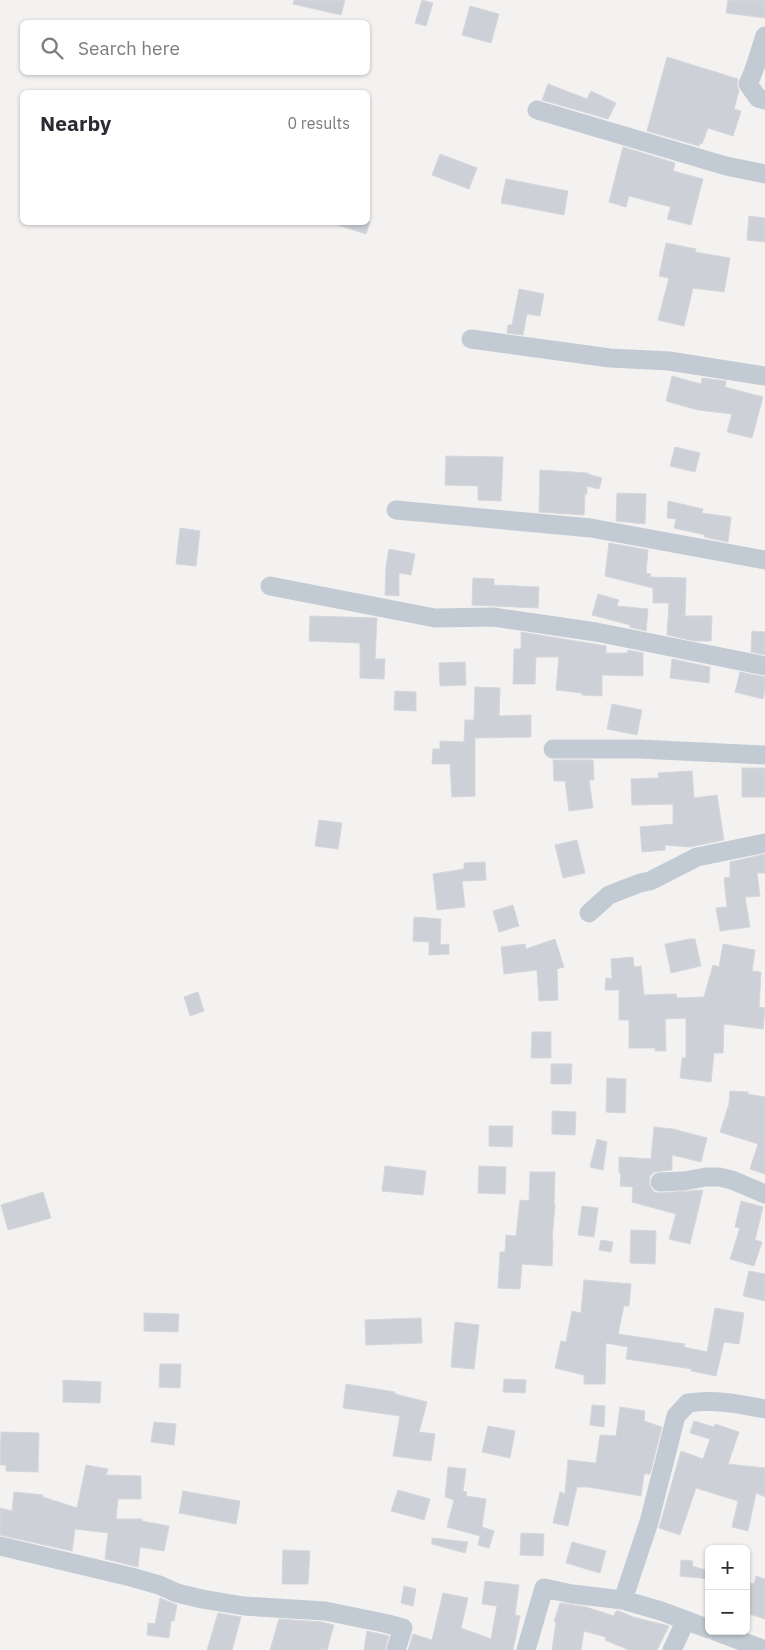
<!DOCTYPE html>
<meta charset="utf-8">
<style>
body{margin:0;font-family:"IBM Plex Sans",sans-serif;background:#f2f2f3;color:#2b2b33}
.controls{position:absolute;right:15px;bottom:15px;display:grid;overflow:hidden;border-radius:8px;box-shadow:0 1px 4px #0004}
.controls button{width:45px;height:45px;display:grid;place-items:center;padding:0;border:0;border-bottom:1px solid #e1e1e2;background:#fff;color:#2b2b33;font:25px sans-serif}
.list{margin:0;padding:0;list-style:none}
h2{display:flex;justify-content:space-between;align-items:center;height:65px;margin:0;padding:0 20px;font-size:21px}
h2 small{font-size:16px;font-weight:400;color:#7c7c81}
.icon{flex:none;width:28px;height:28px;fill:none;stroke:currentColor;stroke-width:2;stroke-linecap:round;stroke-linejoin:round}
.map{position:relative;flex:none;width:765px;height:1650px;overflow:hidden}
.search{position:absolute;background:#fff;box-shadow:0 1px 4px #0004;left:20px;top:20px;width:350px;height:55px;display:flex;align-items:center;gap:12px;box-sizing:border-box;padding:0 18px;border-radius:8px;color:#7c7c81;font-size:19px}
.panel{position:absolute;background:#fff;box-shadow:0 1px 4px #0004;left:20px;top:90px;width:350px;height:135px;border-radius:8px}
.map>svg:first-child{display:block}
.building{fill:#cdd0d6;stroke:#d5d7dd}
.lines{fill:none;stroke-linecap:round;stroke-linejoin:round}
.minor{stroke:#c2cbd3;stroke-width:19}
</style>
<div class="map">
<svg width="765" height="1650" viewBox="0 0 765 1650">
<rect width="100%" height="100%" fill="#f4f1f1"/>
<path class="building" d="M294,0H345L341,15L293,4Z
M422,0L433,3L426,26L415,23Z
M728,0H765V18L726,13Z
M470,6L499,14L491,43L462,35Z
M667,57L738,79L737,85L739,91L734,109L741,111L733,136L708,128L702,144L700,143L699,146L647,131Z
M548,84L587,99L591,91L616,103L608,119L542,100Z
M623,147L675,163L673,171L703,179L691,225L667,219L671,207L629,196L626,207L609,202Z
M440,154L477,168L469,189L432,175Z
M506,179L568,191L564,215L501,203Z
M749,216L765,218V242L747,240Z
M338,222H370L366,234L338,225Z
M666,243L696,249L695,252L730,258L724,292L693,288L684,326L658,320L669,278L659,276Z
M519,289L544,294L540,316L527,314L523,335L507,333L508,325H512Z
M672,376L701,384L702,378L726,381L725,387L763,397L752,438L727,432L732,414L698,410L666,401Z
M675,447L700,453L695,472L670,466Z
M446,456L503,457L501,501L478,500V486L445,485Z
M540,470L588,473V474L602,478L599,489L587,486V494H585L584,515L539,512Z
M617,493L646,494L645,524L616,521Z
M668,501L703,509L702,513L731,517L728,542L704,537L705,535L674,528L676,519L667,518Z
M180,528L200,531L196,566L176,564Z
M609,543L648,550L646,573L651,574L650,577L686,578L685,616H712L711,641H695L667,635L669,603H653V588L605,576Z
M389,549L415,554L411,575L399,573V596L385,595L386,566Z
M473,578L494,579V585L539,587L538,608L472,605Z
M598,594L619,600L617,606L648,609L646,631L630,627V625L592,615Z
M310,616L377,618L375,659H385L384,679L360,678V643L309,641Z
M752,631L765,632V655L751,652Z
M521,632L606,646V653H627L628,650L643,653V676L602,675V696L582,695V693L556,690L559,657H536L535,684H513L514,649H521Z
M672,659L710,667L709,683L670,678Z
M465,662L466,685L440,686L439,663Z
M740,672L765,677V689L763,699L735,692Z
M475,687L500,688L499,716L531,715V737L475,738V796L452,797L450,764H432L433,749H440V741L464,742L465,720H474Z
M395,691L416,692V711L394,710Z
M612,704L642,710L637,735L607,729Z
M553,760H593L594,780H589L593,808L569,811L565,781H554Z
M742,768H765V797H742Z
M692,771L694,798L717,795L724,840L689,847L665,845V850L642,852L640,827L673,824V804L632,805L631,779L659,778L658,773Z
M319,820L342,823L338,849L315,846Z
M577,840L585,873L563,878L555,845Z
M765,854V873H757L760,896L745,897L750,927L720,931L716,908L727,907L724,878L730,877V862Z
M485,862L486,880L462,881L465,907L437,910L433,874L464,869V863Z
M513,905L519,926L499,932L493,911Z
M414,917L441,919L440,945L449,944V954L429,955V942L413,941Z
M555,939L564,967L557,969L558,1000L539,1001L537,970L504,974L501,947L525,944L526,949Z
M690,939H695L701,966L671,973L665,944Z
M723,944L755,950L752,971L761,972L759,1007L765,1008L763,1029L724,1024L723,1053H714L711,1082L680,1078L682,1058H686V1018L665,1019L666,1051H655V1048H629V1020H619V990H605L606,978L612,979L611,959L633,957L634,967L641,966L644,995L676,994L677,998L704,997L713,965L719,967Z
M198,992L204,1011L190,1016L184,997Z
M532,1032H551V1058H531Z
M551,1064H572L571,1084H551Z
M607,1078L626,1079L625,1113L606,1112Z
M730,1091L748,1092V1094L765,1097V1174L750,1169L758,1144L720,1132L729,1104Z
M552,1111L576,1112L575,1135L552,1134Z
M489,1126H513L512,1147L489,1146Z
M654,1127L673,1129L707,1138L701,1162L672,1155V1170L654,1172L650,1176L649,1182L651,1188L654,1192L660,1193L703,1190L690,1244L669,1239L676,1214L632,1202L633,1187L620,1186L621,1174L619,1173V1157L651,1159Z
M597,1139L607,1142L603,1170L590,1167Z
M385,1166L426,1171L423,1195L382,1191Z
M479,1166L506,1167L505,1194L478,1193Z
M530,1172H555L554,1204H555L552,1240H553L552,1266L522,1264L520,1289L498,1288L500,1252H505L506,1235L516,1236L520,1200L529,1201Z
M43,1192L51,1218L8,1230L1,1205Z
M741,1201L763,1207L755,1240L762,1242L754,1266L730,1259L740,1228L735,1227Z
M582,1206L598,1208L594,1237L578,1235Z
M631,1230L656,1231L655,1264L630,1263Z
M601,1240L613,1242L611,1252L599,1250Z
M749,1271L765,1274V1301L743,1296Z
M584,1280L631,1284L629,1306H624L618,1334L685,1344L684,1347L707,1352L715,1308L744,1313L739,1344L724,1342L716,1376L691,1371L692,1369L626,1359L628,1347L606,1343L605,1384H584V1375L555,1368L561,1341L566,1342L572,1311L581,1313Z
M144,1313L179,1314L178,1332L144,1331Z
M421,1318L422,1343L366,1345L365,1320Z
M455,1322L479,1325L474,1369L451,1367Z
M160,1364H181L180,1388L159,1387Z
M504,1379L526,1380L525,1393L503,1392Z
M63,1380L101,1382L100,1403L63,1402Z
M346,1384L395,1392V1394L427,1402L419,1432L435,1434L431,1461L393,1456L400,1416L343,1408Z
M592,1405L605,1406L604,1427L590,1425Z
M620,1407L645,1411L644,1421L662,1427L650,1474H644L641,1496L588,1487H577L568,1526L553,1523L560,1492L565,1494L568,1460L596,1463L600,1435L616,1436Z
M694,1421L714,1427L715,1424L739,1432L728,1464L765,1468V1497L756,1493L748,1531L732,1527L738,1501L696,1488L680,1535L659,1528L681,1451L703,1459L710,1439L690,1433Z
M154,1422L176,1424L174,1445L151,1442Z
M488,1426L515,1431L510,1458L482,1452Z
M1,1432L39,1433L38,1472L6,1471V1465H0Z
M86,1465L108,1469L106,1475L141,1476V1499H118L116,1519H142V1521L169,1526L164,1551L140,1547L138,1567L105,1559L108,1533L75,1529L72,1551L0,1535V1508L12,1511L14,1492L43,1495V1497L77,1508Z
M448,1467L466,1469L463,1491L467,1492L466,1496L486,1499L482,1527L494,1531L489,1548L478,1545L480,1536L447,1527L454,1500L445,1497Z
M398,1490L430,1499L424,1520L391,1511Z
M183,1491L240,1501L236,1524L179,1513Z
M521,1533L544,1534L543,1556L520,1555Z
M432,1538L468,1542L465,1553L432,1544Z
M572,1542L606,1551L600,1573L566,1563Z
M283,1550L310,1551L308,1584H282Z
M681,1560L693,1561L692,1566L709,1571V1579L680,1576Z
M756,1576L765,1579V1619L746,1613V1582L754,1584Z
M485,1581L519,1585L515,1615L520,1616L513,1650H408L413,1634L432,1640L443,1593L468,1598L461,1628L491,1639L497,1606L482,1604Z
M404,1586L416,1589L413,1606L401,1603Z
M160,1598L177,1605L174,1621H171L169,1638L147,1635L148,1623L155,1624Z
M560,1603L586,1607L614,1616L616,1611H619L633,1617L669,1626L657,1650H629L605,1640L606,1637L584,1631L581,1650H552L556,1622L554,1621Z
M218,1613L241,1617L232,1650H207Z
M279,1619L321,1622L334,1625L327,1650H270Z
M367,1631L389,1636L385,1650H364Z"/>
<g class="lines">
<path class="minor" d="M765,36C759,53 756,68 748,84L758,98L765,100
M537,110L726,166L765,174
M471,339L610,358L669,361L765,376
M396,510L591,528L765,560
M270,586L435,618L493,617L596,632L765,666
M553,749H639L765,755
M589,913L609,895L640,883L650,881L697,857L765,843
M660,1182L684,1181L706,1177H719L732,1180L765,1194
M0,1546L131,1577L159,1585L177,1593L202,1599L244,1606L325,1611L384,1623L403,1628L396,1650
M623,1600L649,1522L676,1416L688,1403C715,1399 739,1404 765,1409
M715,1631L765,1650
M526,1650L544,1588L572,1594L623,1600L661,1611L709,1629
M672,1650L686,1620"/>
</g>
</svg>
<div class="controls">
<button>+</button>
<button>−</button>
</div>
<div class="search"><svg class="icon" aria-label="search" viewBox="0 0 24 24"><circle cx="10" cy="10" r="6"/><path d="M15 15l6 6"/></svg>Search here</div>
<section class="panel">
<h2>Nearby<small>0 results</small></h2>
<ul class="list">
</ul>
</section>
</div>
